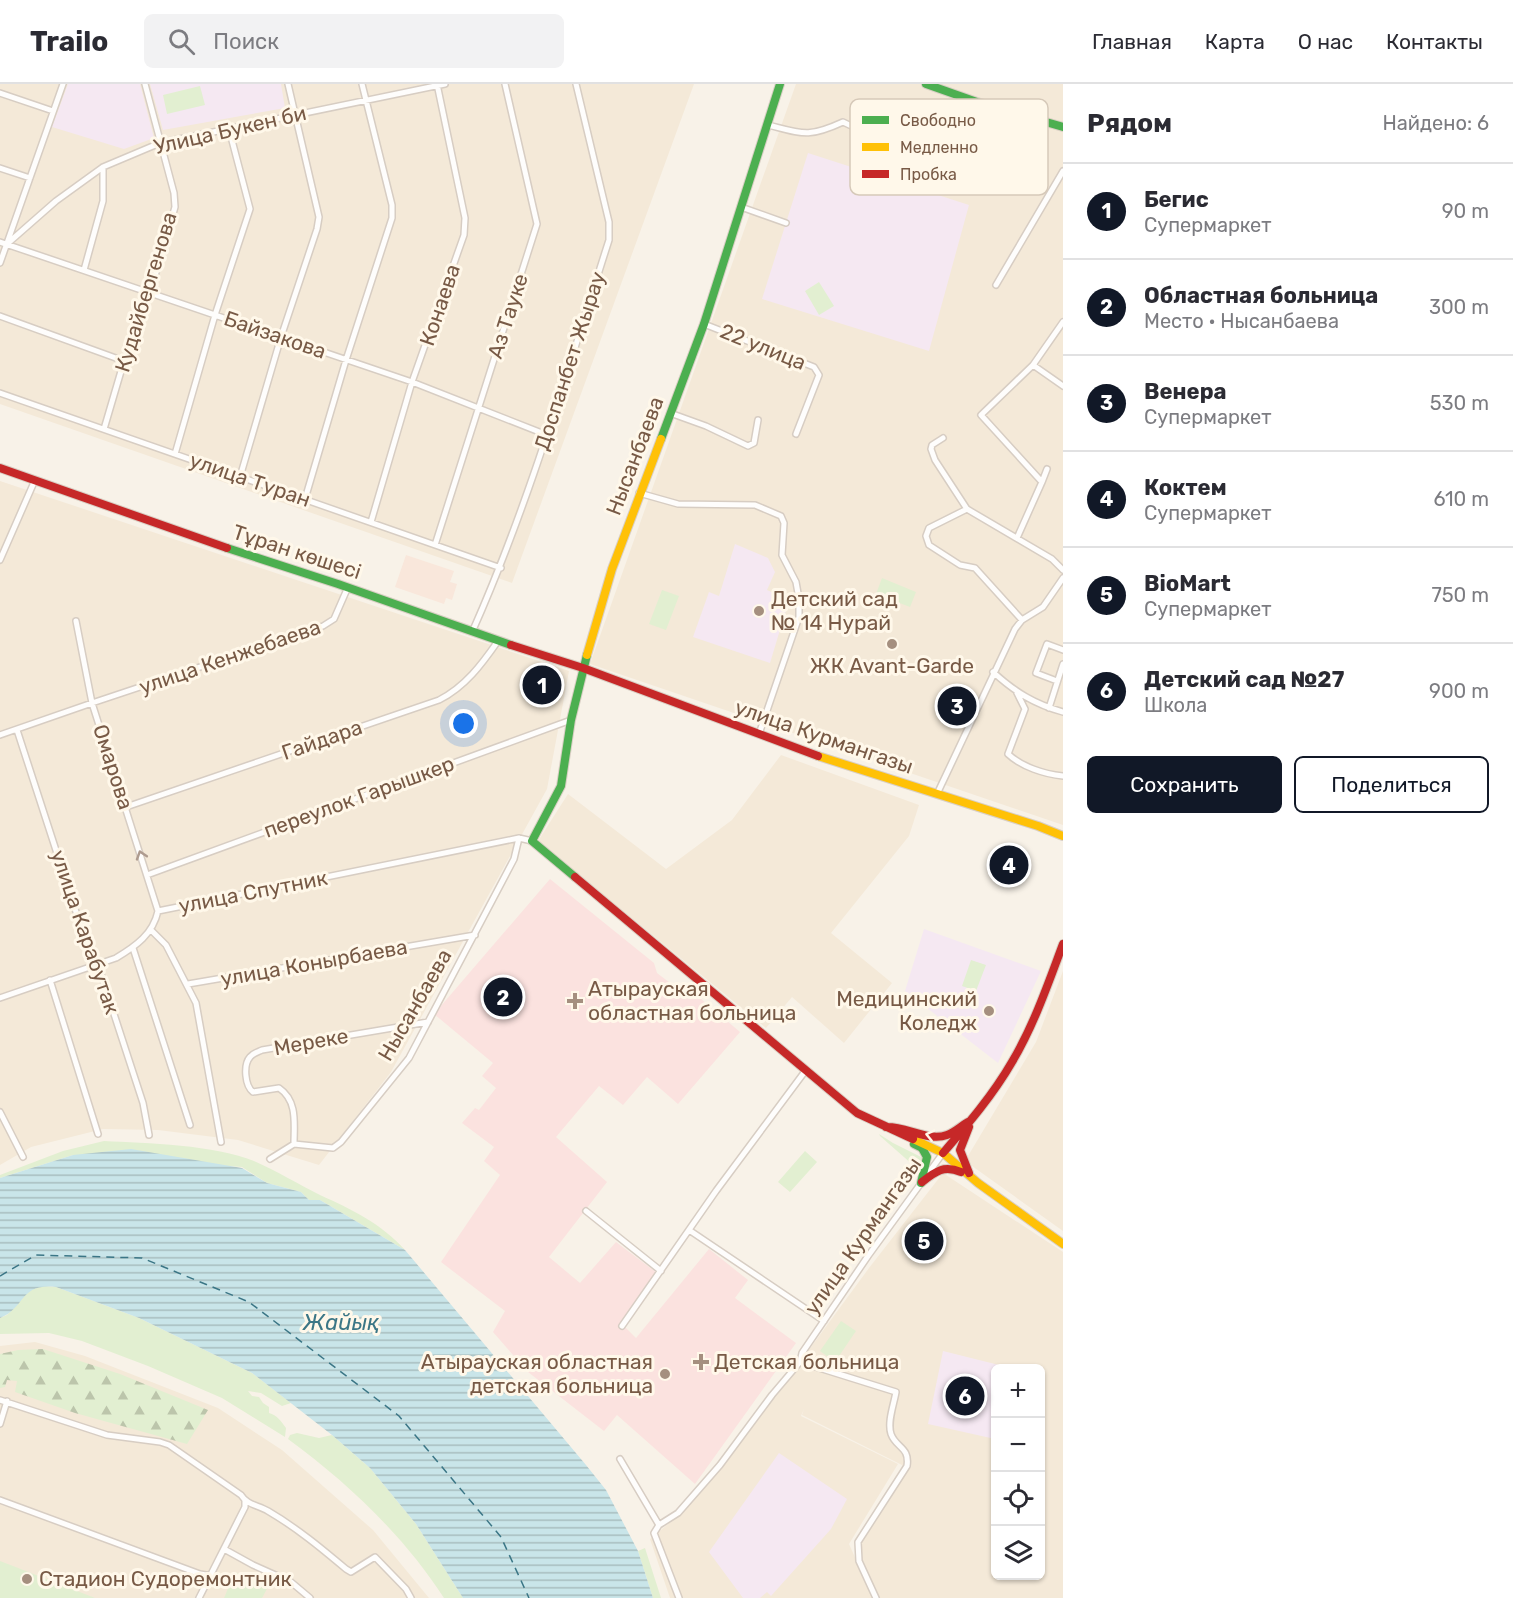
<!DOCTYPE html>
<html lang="ru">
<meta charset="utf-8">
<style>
body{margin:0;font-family:Rubik,sans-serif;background:#f2f2f3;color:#2b2b33}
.controls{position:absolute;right:18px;bottom:18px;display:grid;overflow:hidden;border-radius:9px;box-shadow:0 2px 4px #0004}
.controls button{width:54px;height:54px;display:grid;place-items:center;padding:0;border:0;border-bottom:2px solid #e1e1e2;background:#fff;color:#2b2b33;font:30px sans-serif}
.you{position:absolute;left:464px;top:640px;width:21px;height:21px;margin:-15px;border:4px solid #fff;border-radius:50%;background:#1a73e8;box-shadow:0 0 0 9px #1a73e833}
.badge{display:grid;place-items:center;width:39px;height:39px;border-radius:50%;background:#111827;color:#fff;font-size:20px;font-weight:700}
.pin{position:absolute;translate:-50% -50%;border:3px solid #fff;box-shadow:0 2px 6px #0006}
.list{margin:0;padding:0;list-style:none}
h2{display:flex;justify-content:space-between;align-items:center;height:78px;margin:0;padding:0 24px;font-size:26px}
h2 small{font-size:20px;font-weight:400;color:#7c7c81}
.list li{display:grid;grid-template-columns:39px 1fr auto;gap:18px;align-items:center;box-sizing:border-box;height:96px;padding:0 24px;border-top:2px solid #e1e1e2}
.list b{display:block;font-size:22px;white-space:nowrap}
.list p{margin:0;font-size:20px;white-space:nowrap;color:#7c7c81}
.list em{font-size:20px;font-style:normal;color:#7c7c81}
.actions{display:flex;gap:12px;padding:18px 24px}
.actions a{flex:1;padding:14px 0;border:2px solid #111827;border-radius:9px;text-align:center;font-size:21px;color:#111827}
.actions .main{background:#111827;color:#fff}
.icon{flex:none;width:33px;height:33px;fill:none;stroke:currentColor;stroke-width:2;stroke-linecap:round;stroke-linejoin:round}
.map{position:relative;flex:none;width:1063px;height:1514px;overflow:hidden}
header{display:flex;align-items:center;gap:36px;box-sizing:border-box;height:84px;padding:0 30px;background:#fff;border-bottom:2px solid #e1e1e2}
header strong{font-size:28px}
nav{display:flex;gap:33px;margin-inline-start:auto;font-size:21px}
.search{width:420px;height:54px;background:#f2f2f3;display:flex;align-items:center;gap:15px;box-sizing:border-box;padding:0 21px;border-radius:9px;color:#7c7c81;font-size:22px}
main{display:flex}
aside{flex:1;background:#fff}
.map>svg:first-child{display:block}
.residential{fill:#f4e9d8;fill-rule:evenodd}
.commercial{fill:#f9e7db}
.education{fill:#f5e8f2}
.medical{fill:#fbe2df}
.green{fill:#e2efd1}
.forest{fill:url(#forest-firs)}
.water{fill:url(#water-rules)}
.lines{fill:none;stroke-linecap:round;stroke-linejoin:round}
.ferry{stroke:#3b7686;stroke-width:1.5;stroke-dasharray:8 6;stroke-linecap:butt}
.street-casing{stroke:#d7cdc3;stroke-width:8}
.fast-casing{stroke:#d9cfc4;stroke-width:10}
.slow-casing{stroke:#d9cfc4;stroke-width:10}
.jam-casing{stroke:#d9cfc4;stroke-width:10}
.street{stroke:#fefdfc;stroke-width:5}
.fast{stroke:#4caf50;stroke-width:8}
.slow{stroke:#ffc107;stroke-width:8}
.jam{stroke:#c62828;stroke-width:8}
.oneway{stroke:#ae9b8f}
.oneway2{stroke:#fff8ea}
.poi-dot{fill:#a58f7f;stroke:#fff8ea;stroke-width:2}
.labels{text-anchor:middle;stroke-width:6;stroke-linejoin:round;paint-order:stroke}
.street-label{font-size:21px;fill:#785a46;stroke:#fff8ea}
.poi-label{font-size:21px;fill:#785a46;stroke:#fff8ea;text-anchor:start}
.water-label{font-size:22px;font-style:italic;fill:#3b7686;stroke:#fff8ea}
.key{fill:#fff8ea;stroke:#d6c9b9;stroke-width:1.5}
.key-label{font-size:16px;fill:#785a46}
</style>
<header>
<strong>Trailo</strong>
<div class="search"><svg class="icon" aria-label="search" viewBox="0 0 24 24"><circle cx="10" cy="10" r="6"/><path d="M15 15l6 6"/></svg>Поиск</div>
<nav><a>Главная</a><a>Карта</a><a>О нас</a><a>Контакты</a></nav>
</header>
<main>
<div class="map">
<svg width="1063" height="1514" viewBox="0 0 1063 1514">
<defs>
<pattern id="forest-firs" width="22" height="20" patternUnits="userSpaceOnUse" patternTransform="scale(1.5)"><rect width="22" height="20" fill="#e2efd1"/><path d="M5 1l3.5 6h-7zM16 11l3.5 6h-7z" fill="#bcc5ab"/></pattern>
<pattern id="water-rules" width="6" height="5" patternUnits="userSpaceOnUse" patternTransform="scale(1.5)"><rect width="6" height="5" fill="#c9e5e9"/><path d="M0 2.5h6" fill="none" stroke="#a8bdbf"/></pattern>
</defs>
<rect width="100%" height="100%" fill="#f8f2e8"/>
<path class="residential" d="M0,0H694L512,499L0,320Z
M796,0H1063V741L590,580Z
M0,397L569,587L547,705L391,988L319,1081L238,1056L158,1046L103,1045L31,1063L0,1081Z
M781,671L919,721L909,752L831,849L892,899L844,959L792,913L766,944L538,757L568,710L666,785L732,736Z
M1063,887V1147L965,1077L1036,958Z
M943,1089L1063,1168V1514H878L856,1466L906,1383L802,1331L804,1325L801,1332L898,1380L849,1460L873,1514H670L650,1455L679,1431L723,1383L869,1184ZM996,1284H1040V1492H996Z
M35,1258L85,1272L218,1324L282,1366L373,1446L429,1514H0V1262Z"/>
<path class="commercial" d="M406,471L454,487L450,498L457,500L452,516L446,514L444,520L395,503Z"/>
<path class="education" d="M68,0H140L154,54L124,65L52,43Z
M150,0H281L285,24L163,46Z
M808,69L969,121L929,267L762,215Z
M735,460L768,474L775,488L767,506L789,516L770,579L693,553L709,508L719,512Z
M924,845L1041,887L998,979L905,907Z
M943,1267L1011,1284H996L995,1355L928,1340Z
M779,1369L847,1415L831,1445L771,1512L767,1508L760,1514H743L709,1468Z"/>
<path class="medical" d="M550,795L654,879L657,889L674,902L687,903L740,948L678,1020L647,993L623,1021L599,1002L556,1053L607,1098L549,1173L580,1199L616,1158L661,1192L625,1243L636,1254L709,1165L748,1196L735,1214L796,1259L695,1400L617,1331L604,1347L528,1288L493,1248L505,1227L441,1178L500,1091L484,1077L494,1063L462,1039L475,1024L479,1026L496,1004L482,992L493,979L434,930Z"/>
<path class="green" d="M200,2L205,21L167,30L163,11Z
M819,198L834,222L819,231L805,207Z
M882,494L916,508L910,523L876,510Z
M662,506L679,512L666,546L649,540Z
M971,876L986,881L976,907L962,902Z
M879,1050L893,1059L923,1074C922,1082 916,1088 914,1096L911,1094L913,1081L880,1052Z
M104,1057C146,1059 216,1061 254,1077C277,1087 298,1100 320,1111C351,1125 382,1140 405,1166L320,1116H309L301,1108L267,1099L242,1083L73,1071L0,1094V1091L63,1067Z
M805,1067L817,1078L790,1108L778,1098Z
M43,1202L56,1203L139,1234L252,1289L291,1319L282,1322L261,1309L248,1307L252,1312L259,1313L263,1319L269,1323V1329C277,1331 281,1337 286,1344L285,1353L222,1314L148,1282L82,1257L49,1249L0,1250V1234L7,1231L30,1206Z
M841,1237L856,1247L835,1278L820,1267Z
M297,1349L319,1354L332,1351L370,1384L416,1440L463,1514H444C404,1452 347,1398 288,1355L290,1351Z
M645,1464L661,1514H653L638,1467Z
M0,1477L13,1482L95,1514H0Z
M235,1488L268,1503L262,1514H224Z"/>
<path class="forest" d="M43,1265L120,1290L208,1326L187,1360L75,1329L15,1308L17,1297L7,1296L5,1303L0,1304V1270L18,1266Z"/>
<path class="water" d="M131,1065L242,1084L267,1099L301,1108L309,1116H320L405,1166L586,1381L606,1406L638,1467L653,1514H463L416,1440L370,1384L332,1351L252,1289L139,1234L56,1203C19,1199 26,1224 0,1234V1094L73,1071Z"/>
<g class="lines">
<path class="ferry" d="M0,1192L36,1171L142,1174L249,1218L399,1332L501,1453L529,1514"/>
<defs>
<path id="street" d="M0,9L53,27
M768,41C803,50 808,54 843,38L961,94
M0,84L30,94
M741,123L786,139
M0,158L412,298L547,351
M7,160L56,117L103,83L160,59L445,0
M0,179L63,0
M84,186L103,117V83
M996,201L1063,87
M0,232L124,277
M1063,238L1033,281L1063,302
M704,240L814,283L819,291L796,350
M0,309L501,484
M670,329L706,342L748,362L754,359L758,336
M104,345L124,277L150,209L175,123L174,109L145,0
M943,354L932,361L931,365L935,376L967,425L1052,475L1063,486
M175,370L215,231L250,125L229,45
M240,393L281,253L317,145L319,133L288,0
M1042,398L1047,385
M639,409L678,420L755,421L781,432L784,439L782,471L796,498L799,515V533L759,650
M305,415L346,276L392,134V121L362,0
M967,425L929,444L926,452L929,461L960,481L975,484L1022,536
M371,438L412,298L464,151L465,134L437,0
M1017,454L1042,398L981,331L1033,281
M435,461L537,140L505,0
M0,476L35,396
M473,546C529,420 567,287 609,156V138L576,0
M993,588C1015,608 1034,620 1063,628
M1057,597L1036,589L1047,560L1063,566
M1017,609L1025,625L1008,670C1022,683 1044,690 1063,692
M1049,624L1063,580
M17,646L89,868L98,881L143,1019L149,1051
M0,651L92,619L323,542L334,535L348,503
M937,710L1015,545L1022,536L1043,523L1063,494
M126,723L439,616C465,603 482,580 498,557
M147,791L571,636
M158,827L519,754L532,757
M151,846L166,861L196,919L221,1058
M133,864L190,1041
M50,896L98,1050
M188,900L475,851
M0,914L116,874C136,862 153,850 158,827L92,619L76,537
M0,1028L23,1073
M294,1060C294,1040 298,1017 279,1004L253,1008C245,1002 243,981 250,973C253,969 258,968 262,966L428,938
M270,1075L294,1060L333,1064L341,1058L409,974L514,775L519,754
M586,1127L661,1187
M689,1146L824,1237
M622,1242L716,1107L806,986
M800,1278L896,1308C894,1320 887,1338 891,1350C896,1364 910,1363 907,1382L858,1458L859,1477L876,1514
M0,1316L107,1351L160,1358L169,1361L241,1411C247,1421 258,1421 268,1427C297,1444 321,1464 346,1485L351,1488L375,1473L406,1505L411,1514
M0,1340L7,1317
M620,1375L659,1441L654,1449L679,1514
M0,1416L200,1490L212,1492
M659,1441L678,1429L720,1381L772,1311L800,1278L802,1269L868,1172L943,1069
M224,1465L253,1481L291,1498L310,1514
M199,1514L245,1423V1417"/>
<path id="fast" d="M926,0L977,18L1063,43
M661,355L704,240L780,0
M227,464L338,500L511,561
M575,793L532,757L561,702L571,636L587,571
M914,1060L922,1064L927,1073L921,1099"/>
<path id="slow" d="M587,571L612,485L661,355
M818,672L1038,742L1063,752
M913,1055L943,1069L978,1099L1063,1160"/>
<path id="jam" d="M0,384L227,464
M511,561L583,584L818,672
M575,793L857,1029L913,1055
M886,1043C906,1042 928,1058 947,1051C955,1048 961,1042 968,1038
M969,1043L960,1066L969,1089
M943,1069C968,1040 993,1011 1012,978C1034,941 1048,900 1063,860
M922,1098C936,1087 944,1081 961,1088"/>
</defs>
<use href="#street" class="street-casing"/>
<use href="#fast" class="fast-casing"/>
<use href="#slow" class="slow-casing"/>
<use href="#jam" class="jam-casing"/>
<use href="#street" class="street"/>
<use href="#fast" class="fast"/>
<use href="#slow" class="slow"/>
<use href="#jam" class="jam"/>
</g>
<defs><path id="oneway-chevron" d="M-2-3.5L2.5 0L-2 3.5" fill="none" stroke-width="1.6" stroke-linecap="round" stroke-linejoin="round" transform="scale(1.5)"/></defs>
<use class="oneway" href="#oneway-chevron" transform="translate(141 771) rotate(-108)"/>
<use class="oneway2" href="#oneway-chevron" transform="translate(930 1051) rotate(-167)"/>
<g class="poi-dot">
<circle cx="759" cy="527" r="6"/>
<circle cx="892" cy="560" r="6"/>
<path d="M572 908h6v6h6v6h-6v6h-6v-6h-6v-6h6z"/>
<circle cx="989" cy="927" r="6"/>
<path d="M698 1269h6v6h6v6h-6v6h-6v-6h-6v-6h6z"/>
<circle cx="665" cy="1290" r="6"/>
<circle cx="27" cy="1495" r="6"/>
</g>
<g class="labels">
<g class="street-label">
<text transform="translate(230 46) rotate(-13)" y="7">Улица Букен би</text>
<text transform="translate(146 208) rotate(-73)" y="7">Кудайбергенова</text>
<text transform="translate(440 221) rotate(-71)" y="7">Конаева</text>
<text transform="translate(508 232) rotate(-72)" y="7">Аз Тауке</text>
<text transform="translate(275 251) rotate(19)" y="7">Байзакова</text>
<text transform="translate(763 263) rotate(22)" y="7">22 улица</text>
<text transform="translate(570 277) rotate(-72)" y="7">Доспанбет Жырау</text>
<text transform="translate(635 372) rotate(-69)" y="7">Нысанбаева</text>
<text transform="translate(250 396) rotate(19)" y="7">улица Туран</text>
<text transform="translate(297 468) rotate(18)" y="7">Тұран көшесі</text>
<text transform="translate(230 573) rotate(-19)" y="7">улица Кенжебаева</text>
<text transform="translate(824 653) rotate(19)" y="7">улица Курмангазы</text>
<text transform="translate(322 656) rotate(-19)" y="7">Гайдара</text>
<text transform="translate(113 683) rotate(72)" y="7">Омарова</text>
<text transform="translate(359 713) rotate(-20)" y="7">переулок Гарышкер</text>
<text transform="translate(253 808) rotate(-11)" y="7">улица Спутник</text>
<text transform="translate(85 848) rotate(71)" y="7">улица Карабутак</text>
<text transform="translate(314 879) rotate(-10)" y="7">улица Конырбаева</text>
<text transform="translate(415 921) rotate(-60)" y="7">Нысанбаева</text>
<text transform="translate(311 958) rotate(-10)" y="7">Мереке</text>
<text transform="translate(863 1152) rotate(-55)" y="7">улица Курмангазы</text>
</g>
<g class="poi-label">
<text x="771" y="522">Детский сад<tspan x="771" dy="24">№ 14 Нурай</tspan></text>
<text x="892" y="589" text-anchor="middle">ЖК Avant-Garde</text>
<text x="588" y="912">Атырауская<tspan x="588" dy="24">областная больница</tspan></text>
<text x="977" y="922" text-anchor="end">Медицинский<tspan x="977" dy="24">Коледж</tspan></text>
<text x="653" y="1285" text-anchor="end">Атырауская областная<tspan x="653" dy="24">детская больница</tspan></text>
<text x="714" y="1285">Детская больница</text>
<text x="39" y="1502">Стадион Судоремонтник</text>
</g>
<g class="water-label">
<text x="341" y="1246">Жайық</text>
</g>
</g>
<rect x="850" y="15" width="198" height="96" rx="9" class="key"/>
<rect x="862" y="32" width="27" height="8" fill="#4caf50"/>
<rect x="862" y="59" width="27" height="8" fill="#ffc107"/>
<rect x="862" y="86" width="27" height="8" fill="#c62828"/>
<g class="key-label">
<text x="900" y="42">Свободно</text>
<text x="900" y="69">Медленно</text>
<text x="900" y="96">Пробка</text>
</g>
</svg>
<div class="controls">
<button>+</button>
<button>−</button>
<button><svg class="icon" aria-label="locate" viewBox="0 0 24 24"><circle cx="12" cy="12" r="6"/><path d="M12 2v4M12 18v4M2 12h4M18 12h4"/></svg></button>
<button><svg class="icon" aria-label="layers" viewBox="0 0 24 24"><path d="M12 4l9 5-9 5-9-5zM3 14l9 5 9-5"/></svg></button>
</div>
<div class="you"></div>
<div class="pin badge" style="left:542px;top:601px">1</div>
<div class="pin badge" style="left:503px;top:913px">2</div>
<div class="pin badge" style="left:957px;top:622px">3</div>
<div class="pin badge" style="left:1009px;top:781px">4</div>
<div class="pin badge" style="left:924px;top:1157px">5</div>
<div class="pin badge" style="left:965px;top:1312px">6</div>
</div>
<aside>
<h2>Рядом<small>Найдено: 6</small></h2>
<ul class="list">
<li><span class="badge">1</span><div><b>Бегис</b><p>Супермаркет</p></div><em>90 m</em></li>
<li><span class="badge">2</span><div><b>Областная больница</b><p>Место · Нысанбаева</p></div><em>300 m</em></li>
<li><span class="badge">3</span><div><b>Венера</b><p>Супермаркет</p></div><em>530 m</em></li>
<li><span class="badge">4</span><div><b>Коктем</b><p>Супермаркет</p></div><em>610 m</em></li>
<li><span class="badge">5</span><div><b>BioMart</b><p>Супермаркет</p></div><em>750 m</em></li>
<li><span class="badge">6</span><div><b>Детский сад №27</b><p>Школа</p></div><em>900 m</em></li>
</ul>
<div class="actions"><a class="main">Сохранить</a><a>Поделиться</a></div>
</aside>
</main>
